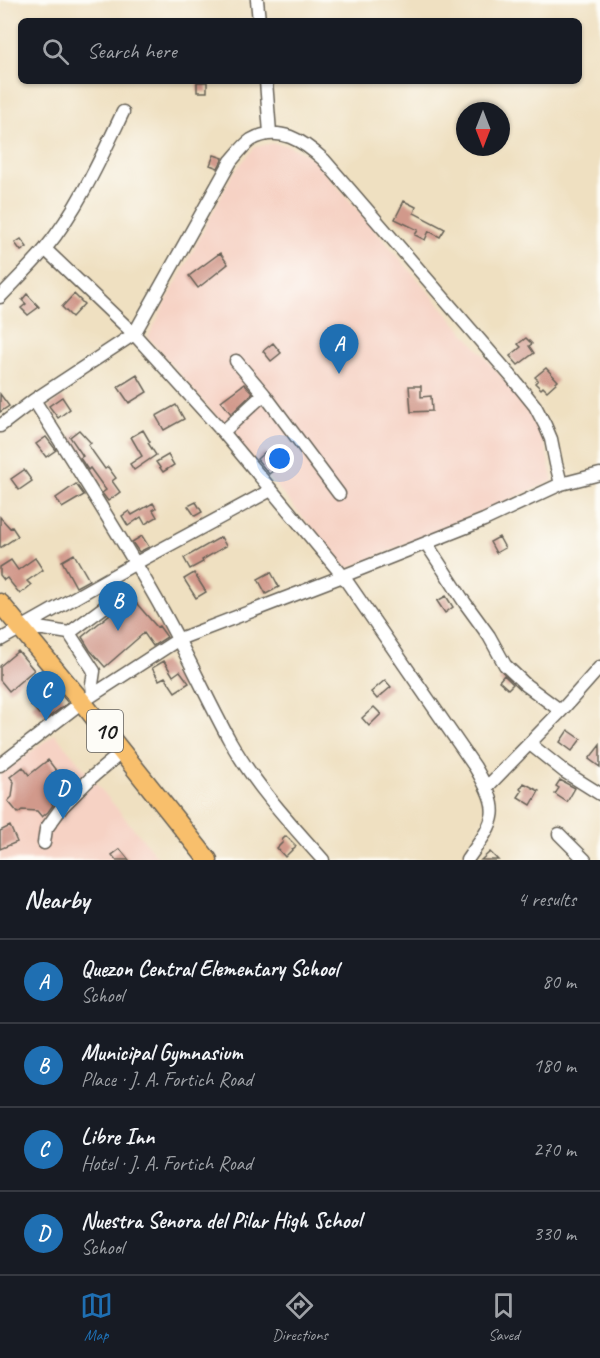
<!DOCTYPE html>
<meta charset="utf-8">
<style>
body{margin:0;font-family:Caveat,sans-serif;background:#242831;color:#f1f3f6}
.compass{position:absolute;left:456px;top:102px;width:54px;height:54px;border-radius:50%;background:#171b24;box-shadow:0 2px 4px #0004;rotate:180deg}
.you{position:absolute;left:280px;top:459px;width:21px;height:21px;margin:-15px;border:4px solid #fff;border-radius:50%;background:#1a73e8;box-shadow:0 0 0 9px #1a73e833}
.badge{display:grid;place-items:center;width:39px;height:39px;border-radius:50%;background:#1f6fb2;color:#fff;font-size:20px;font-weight:700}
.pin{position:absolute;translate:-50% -50px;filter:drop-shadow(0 2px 3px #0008)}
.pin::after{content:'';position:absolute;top:32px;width:21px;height:18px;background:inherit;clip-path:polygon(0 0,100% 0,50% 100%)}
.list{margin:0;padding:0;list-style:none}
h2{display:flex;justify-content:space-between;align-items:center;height:78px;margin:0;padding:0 24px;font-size:26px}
h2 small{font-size:20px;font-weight:400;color:#9ea1a6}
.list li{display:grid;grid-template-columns:39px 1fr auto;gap:18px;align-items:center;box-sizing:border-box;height:84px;padding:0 24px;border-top:2px solid #363941}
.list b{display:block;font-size:22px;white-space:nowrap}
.list p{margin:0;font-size:20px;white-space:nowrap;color:#9ea1a6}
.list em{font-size:20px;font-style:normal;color:#9ea1a6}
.icon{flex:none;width:33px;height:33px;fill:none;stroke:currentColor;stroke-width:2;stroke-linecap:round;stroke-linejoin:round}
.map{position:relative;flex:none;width:600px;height:860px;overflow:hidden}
.search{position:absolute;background:#171b24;box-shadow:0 2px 4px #0004;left:18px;right:18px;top:18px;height:66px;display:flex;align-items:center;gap:15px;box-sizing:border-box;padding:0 21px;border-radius:9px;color:#9ea1a6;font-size:22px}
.sheet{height:414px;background:#171b24}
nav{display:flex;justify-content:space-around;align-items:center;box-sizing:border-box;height:84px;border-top:2px solid #363941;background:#171b24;font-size:16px;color:#9ea1a6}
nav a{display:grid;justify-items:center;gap:3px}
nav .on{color:#1f6fb2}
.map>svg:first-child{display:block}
.built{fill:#f6d2c4}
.building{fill:#d1998b}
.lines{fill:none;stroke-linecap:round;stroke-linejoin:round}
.minor-casing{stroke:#666156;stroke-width:15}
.highway-casing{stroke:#666156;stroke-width:21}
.minor{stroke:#fff;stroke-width:12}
.highway{stroke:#f8bf6c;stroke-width:18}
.labels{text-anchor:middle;stroke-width:4.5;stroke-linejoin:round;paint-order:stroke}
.shield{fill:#fdfcf7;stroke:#605f5e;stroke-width:1.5}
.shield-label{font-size:24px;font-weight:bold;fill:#1c1c1c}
</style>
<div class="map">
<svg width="600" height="860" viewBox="0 0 600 860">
<rect width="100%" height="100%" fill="#fdfcf7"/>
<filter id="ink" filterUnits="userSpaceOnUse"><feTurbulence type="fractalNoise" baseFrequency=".0167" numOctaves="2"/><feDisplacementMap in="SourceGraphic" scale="12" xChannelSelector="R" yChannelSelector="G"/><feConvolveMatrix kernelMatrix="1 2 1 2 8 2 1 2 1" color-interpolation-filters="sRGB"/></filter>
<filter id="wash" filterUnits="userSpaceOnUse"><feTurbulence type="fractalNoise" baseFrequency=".008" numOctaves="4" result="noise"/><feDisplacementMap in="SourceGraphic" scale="24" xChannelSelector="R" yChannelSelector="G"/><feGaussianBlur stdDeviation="1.35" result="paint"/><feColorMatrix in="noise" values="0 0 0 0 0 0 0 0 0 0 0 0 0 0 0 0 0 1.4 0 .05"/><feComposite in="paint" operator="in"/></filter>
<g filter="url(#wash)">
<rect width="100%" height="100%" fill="#efe0c1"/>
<path class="built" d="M273,143L287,145L308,155L318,164L531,410L545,446L553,481L347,569L148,337L233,173L255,147Z
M55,734L160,860H0V774Z"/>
<g id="blocks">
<path class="building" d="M197,82H207V92H197Z
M214,155L223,158L218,168L210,165Z
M404,201L416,207L414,213L445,229L440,237L429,231L425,240L415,235L418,230L395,219Z
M21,239L27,247L21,251L15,243Z
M220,253L228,264L198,288L189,276Z
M27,294L39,307L28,315L21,308L26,304L22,300Z
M74,294L84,304L72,317L62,307Z
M526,338L532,344L529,346L534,353L518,365L510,356L521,347L518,344Z
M273,343L281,353L271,361L263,351Z
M546,368L558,381L547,391L543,387L541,389L535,383L538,380L535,377Z
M137,375L147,392L129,403L118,387Z
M244,384L253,393L231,414L221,401Z
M409,386H421V397L431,396L432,411L411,412Z
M0,394L9,406L0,412Z
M62,397L70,409L58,418L49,406Z
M176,405L184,419L164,430L156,416Z
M79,430L91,443L88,445L105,469L108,467L116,478L112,481L120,492L108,501L102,493L106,490L90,468L88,470L80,458L83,456L70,437Z
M143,430L150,442L148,443L156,455L134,470L130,464L142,456L131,437Z
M46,437L56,450L46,457L36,444Z
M265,452L278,467L269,474L257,459Z
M168,455L174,465L163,472L156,462Z
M24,470L32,481L19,490L11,479Z
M76,484L84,495L62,508L56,498Z
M196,502L202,512L195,516L188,506Z
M153,503L156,508L153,510L157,517L145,524L141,517L128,526L122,516L129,511L132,515Z
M0,517L10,528L12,527L18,536L0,548Z
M142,536L149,547L139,552L132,542Z
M221,537L226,546L202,560L203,562L190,569L184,558Z
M499,537L505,548L496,553L490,542Z
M74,554L89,580L76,587L62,561Z
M35,558L43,570L27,581L31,585L20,594L7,578L4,580L0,575V567L11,560L18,570Z
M271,572L279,587L266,594L258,579Z
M194,573L206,592L196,598L184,579Z
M446,596L453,607L445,613L437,601Z
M131,597L157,627L159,626L167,637L153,646L144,633L105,667L90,650L82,637Z
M18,651L34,670L9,691L0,680V666Z
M164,661L173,676L180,671L189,683L175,692L165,677L159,680L152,668Z
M504,675L513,684L508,689L499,681Z
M385,680L391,687L377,699L371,692Z
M55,687L68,703L47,718L42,712L39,714L31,705Z
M374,707L381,714L369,726L362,718Z
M568,730L581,739L572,751L560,742Z
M600,745V767L589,759Z
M48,760L68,786L50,800L53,805L48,812L42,817L37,811L22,810L18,813L8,801L12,797L14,782L10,777L23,767L29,775Z
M560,780L575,788L567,802L555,794L559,788L556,786Z
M524,783L539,791L531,805L518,797L522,791L520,789Z
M10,826L17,842L0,849V831Z
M286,836L296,846L285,857L277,848L283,842L282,840Z
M120,849L129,860H116L112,855Z
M490,852L498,860H481Z"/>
</g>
</g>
<g filter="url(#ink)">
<use href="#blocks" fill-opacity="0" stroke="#666156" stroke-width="1.5"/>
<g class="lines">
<defs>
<path id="minor" d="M257,0L259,21
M266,81L270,133
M45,249L134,334L223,432L343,576L475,767C502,813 497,818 467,860
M0,297C15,281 31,266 45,249C78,209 101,158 123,112
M236,361L264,394L339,494
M34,400C78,470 123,539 163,611C187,654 207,699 230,741C255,785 290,823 323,860
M0,426L34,400L134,334L231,161C237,154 244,145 251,140C279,124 303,141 324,160L510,375L535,406L545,425L551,439L556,464L561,484
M223,432L264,394
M426,543L465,603L489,636L505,665L526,685L561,711
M22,629H44L69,633L107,605
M69,633L94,671L92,684L93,695
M0,640L136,563L271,490
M530,744L565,772L600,794
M0,765L82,702L179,639L343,576L484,520L561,484L600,474
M487,787L561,711L600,667
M559,834L585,860
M44,843L46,829L62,807L91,778L122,752"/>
<path id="highway" d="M0,603L82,702L208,860"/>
</defs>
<use href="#minor" class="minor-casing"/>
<use href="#highway" class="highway-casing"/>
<use href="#minor" class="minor"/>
<use href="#highway" class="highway"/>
</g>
</g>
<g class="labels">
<rect class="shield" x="87" y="710" width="36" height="42" rx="4.5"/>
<g class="shield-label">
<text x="105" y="739">10</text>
</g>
</g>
</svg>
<svg class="compass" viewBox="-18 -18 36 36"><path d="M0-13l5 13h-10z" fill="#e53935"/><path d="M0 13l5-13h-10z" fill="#9ea1a6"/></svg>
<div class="you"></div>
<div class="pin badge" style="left:339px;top:374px">A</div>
<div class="pin badge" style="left:118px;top:631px">B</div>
<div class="pin badge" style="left:46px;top:721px">C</div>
<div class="pin badge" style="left:63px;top:819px">D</div>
<div class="search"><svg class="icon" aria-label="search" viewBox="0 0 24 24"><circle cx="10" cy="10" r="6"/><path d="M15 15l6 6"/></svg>Search here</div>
</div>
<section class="sheet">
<h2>Nearby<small>4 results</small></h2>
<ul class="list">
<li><span class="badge">A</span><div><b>Quezon Central Elementary School</b><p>School</p></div><em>80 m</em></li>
<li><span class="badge">B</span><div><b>Municipal Gymnasium</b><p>Place · J. A. Fortich Road</p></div><em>180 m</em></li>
<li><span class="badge">C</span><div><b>Libre Inn</b><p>Hotel · J. A. Fortich Road</p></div><em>270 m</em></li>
<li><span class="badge">D</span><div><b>Nuestra Senora del Pilar High School</b><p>School</p></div><em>330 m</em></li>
</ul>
</section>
<nav>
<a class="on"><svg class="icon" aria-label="map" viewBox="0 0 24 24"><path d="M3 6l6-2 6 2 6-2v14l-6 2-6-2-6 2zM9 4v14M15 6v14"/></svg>Map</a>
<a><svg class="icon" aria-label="directions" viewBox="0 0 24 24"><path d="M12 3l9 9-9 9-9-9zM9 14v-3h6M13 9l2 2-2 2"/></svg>Directions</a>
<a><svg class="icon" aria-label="saved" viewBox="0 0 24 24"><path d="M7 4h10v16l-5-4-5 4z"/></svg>Saved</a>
</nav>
